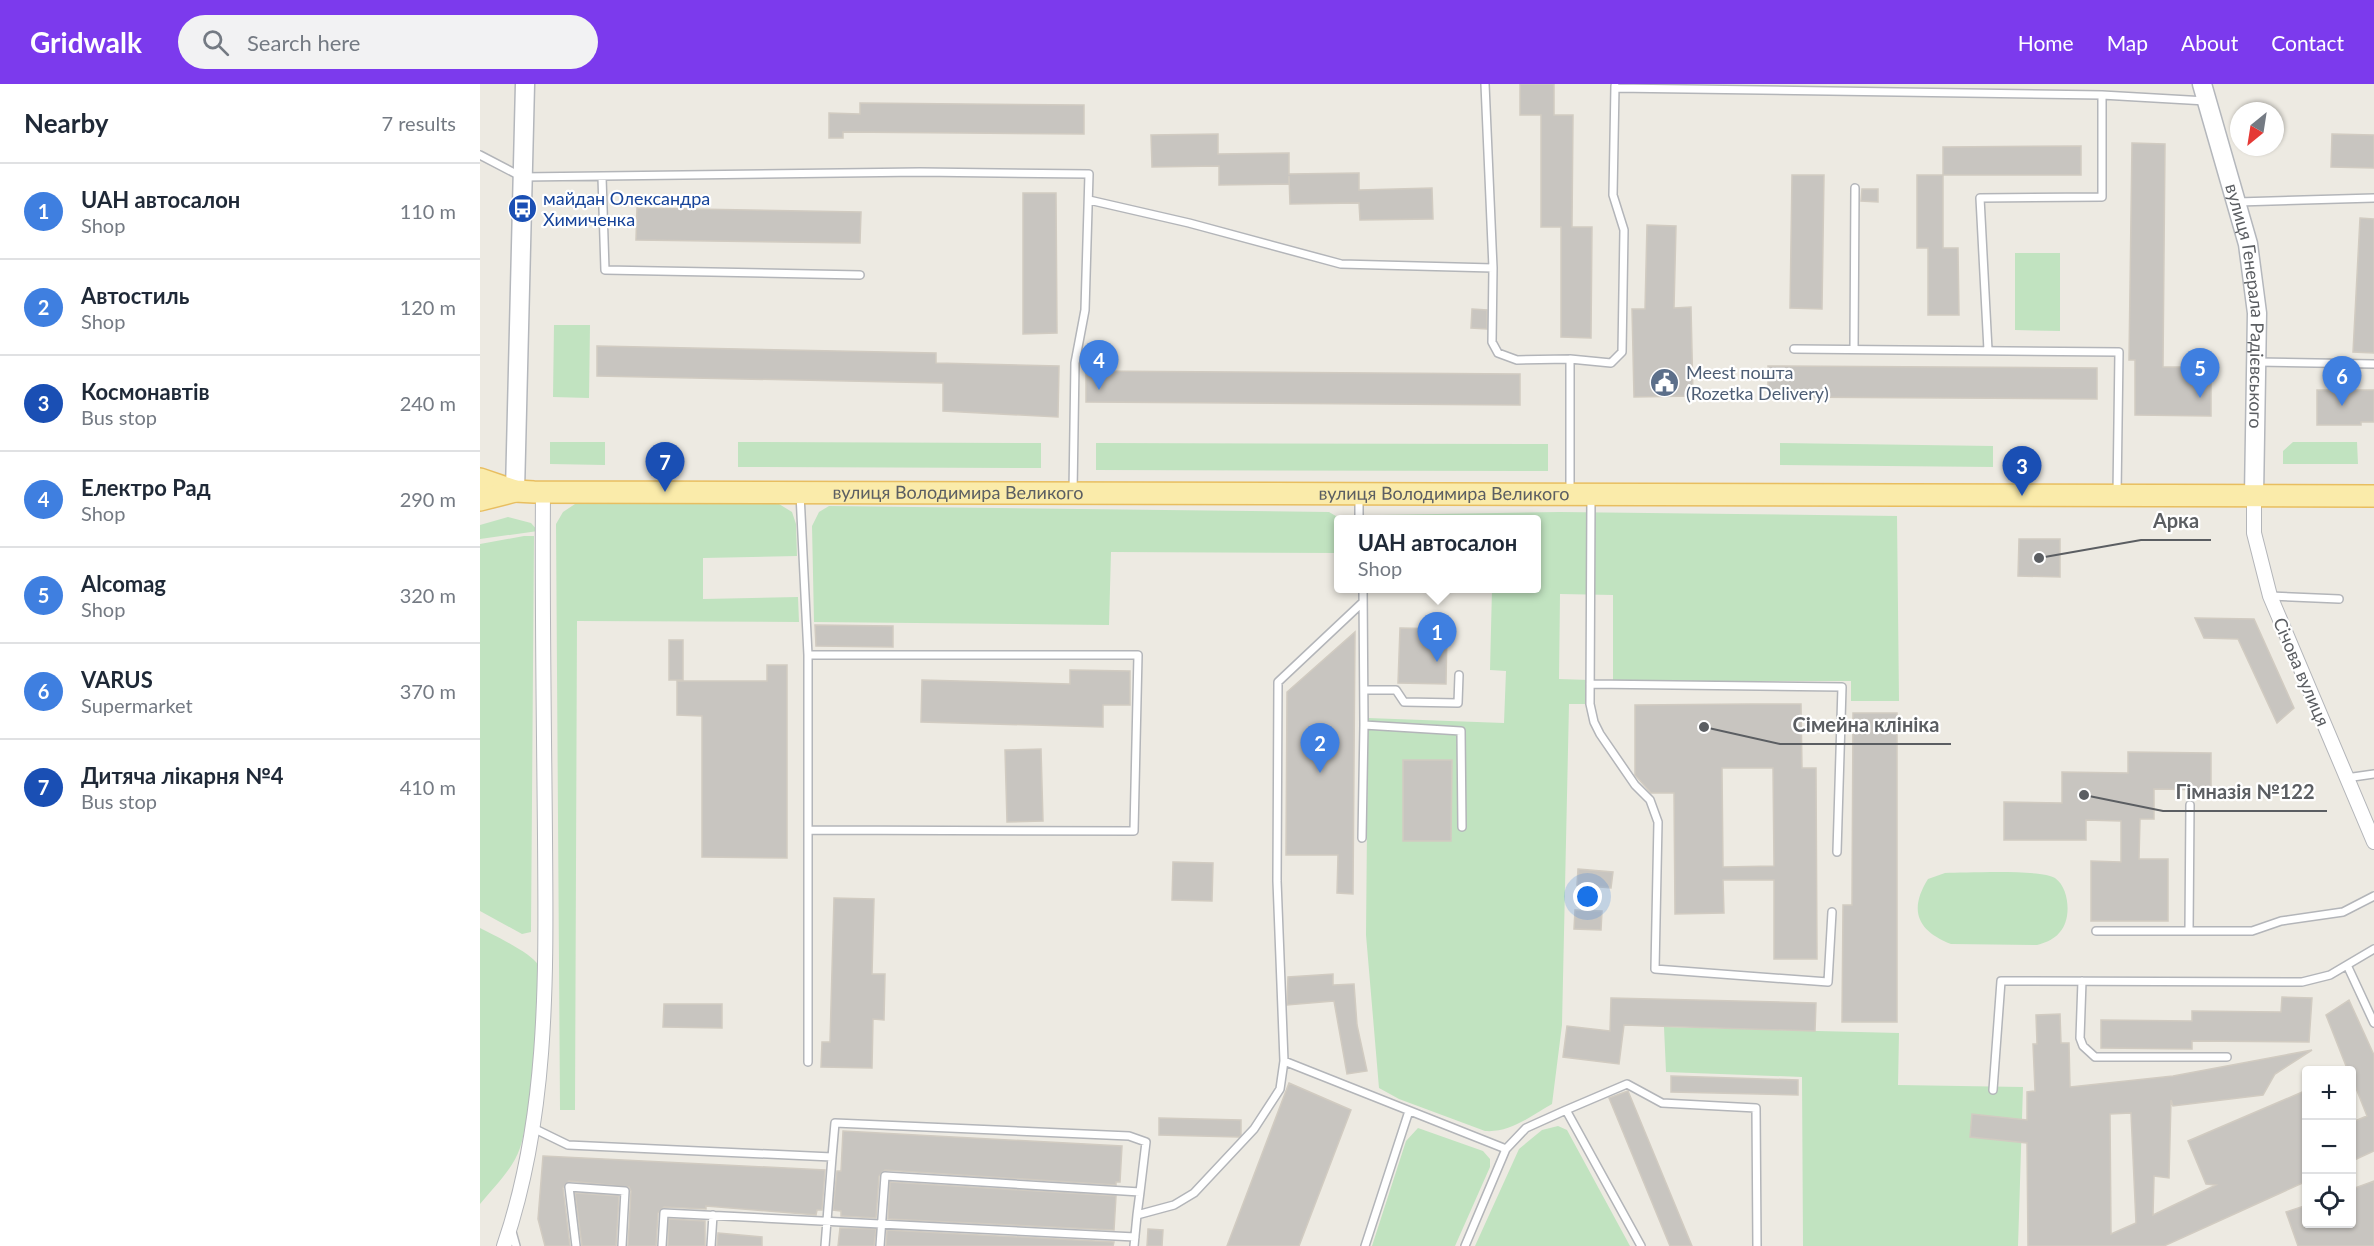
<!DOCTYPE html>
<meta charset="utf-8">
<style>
body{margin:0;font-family:Lato,sans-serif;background:#f2f2f3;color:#1f2937}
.controls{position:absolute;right:18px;bottom:18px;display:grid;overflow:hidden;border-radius:6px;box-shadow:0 2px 4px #0004}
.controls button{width:54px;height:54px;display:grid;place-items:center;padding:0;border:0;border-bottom:2px solid #e0e1e3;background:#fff;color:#1f2937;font:30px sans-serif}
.compass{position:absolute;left:1750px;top:18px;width:54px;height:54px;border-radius:50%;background:#fff;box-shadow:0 2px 4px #0004;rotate:210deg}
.you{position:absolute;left:1108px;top:813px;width:21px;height:21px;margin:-15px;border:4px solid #fff;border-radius:50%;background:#1a73e8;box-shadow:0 0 0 9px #1a73e833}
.badge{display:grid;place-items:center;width:39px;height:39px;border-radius:50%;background:#7c3aed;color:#fff;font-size:20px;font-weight:700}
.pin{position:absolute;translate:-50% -50px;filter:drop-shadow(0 2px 3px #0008)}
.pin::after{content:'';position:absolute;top:32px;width:21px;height:18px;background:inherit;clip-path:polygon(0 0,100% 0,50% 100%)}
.popup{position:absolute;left:854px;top:431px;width:207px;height:78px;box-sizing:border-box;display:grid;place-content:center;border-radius:6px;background:#fff;filter:drop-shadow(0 2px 4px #0005);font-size:20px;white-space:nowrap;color:#747a83}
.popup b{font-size:22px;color:#1f2937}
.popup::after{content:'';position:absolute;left:50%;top:100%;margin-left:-12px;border:12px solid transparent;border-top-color:#fff}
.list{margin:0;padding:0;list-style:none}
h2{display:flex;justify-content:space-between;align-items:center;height:78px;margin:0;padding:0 24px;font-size:26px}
h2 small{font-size:20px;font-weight:400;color:#747a83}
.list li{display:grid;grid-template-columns:39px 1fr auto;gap:18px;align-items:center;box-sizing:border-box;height:96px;padding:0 24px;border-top:2px solid #e0e1e3}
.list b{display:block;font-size:22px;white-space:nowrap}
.list p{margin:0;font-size:20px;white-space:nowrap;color:#747a83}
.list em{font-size:20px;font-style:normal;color:#747a83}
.icon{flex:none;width:33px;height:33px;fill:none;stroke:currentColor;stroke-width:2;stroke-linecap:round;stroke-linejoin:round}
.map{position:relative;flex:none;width:1894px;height:1162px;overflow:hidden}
header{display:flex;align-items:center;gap:36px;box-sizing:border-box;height:84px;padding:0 30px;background:#7c3aed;color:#fff}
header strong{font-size:28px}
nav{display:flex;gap:33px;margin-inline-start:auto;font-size:21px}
.search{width:420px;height:54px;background:#f2f2f3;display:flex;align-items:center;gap:15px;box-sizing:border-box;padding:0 21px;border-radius:33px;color:#747a83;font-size:22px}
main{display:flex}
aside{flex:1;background:#fff}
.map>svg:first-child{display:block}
.green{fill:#c1e3c0}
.building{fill:#c8c5c0;stroke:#d1cbc1;stroke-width:1.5;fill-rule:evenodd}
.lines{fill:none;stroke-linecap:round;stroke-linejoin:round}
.lane-casing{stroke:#b3b5b9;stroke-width:10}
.street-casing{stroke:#b3b5b9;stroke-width:16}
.secondary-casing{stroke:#b4b7bc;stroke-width:21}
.primary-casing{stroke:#e8be60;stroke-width:24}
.lane{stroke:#fff;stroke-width:7}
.street{stroke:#fff;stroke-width:14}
.secondary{stroke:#fff;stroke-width:18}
.primary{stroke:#faebaa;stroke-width:21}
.labels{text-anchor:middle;stroke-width:4.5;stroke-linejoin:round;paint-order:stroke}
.transit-label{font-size:18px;fill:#164399;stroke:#fff;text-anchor:start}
.street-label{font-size:18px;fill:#5b5e62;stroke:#fff}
.service-label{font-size:18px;fill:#4e5e75;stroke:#fff;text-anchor:start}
.leader{fill:none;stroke:#5b5e62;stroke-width:2}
.callout-dot{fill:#5b5e62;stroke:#fff;stroke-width:2}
.callout-label{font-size:20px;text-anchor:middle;font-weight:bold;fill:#5b5e62;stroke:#fff;stroke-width:4.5;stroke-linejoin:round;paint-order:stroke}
</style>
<header>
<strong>Gridwalk</strong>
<div class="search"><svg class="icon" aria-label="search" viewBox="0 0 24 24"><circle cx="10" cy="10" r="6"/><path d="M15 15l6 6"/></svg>Search here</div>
<nav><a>Home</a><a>Map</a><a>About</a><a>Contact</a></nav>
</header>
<main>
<aside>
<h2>Nearby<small>7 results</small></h2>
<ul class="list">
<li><span class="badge" style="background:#3f7fe0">1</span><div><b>UAH автосалон</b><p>Shop</p></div><em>110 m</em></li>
<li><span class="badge" style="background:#3f7fe0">2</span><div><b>Автостиль</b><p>Shop</p></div><em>120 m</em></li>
<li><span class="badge" style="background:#1a4fb4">3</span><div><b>Космонавтів</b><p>Bus stop</p></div><em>240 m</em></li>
<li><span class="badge" style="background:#3f7fe0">4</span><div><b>Електро Рад</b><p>Shop</p></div><em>290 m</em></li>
<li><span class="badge" style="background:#3f7fe0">5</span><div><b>Alcomag</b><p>Shop</p></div><em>320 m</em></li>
<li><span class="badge" style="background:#3f7fe0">6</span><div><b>VARUS</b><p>Supermarket</p></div><em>370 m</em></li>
<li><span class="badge" style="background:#1a4fb4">7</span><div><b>Дитяча лікарня №4</b><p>Bus stop</p></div><em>410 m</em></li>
</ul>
</aside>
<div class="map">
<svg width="1894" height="1162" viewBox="0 0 1894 1162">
<rect width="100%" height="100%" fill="#edeae2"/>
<path class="green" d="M1535,169H1580V247L1535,246Z
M74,241H110L109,314L73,313Z
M70,358H125V381L70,380Z
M258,358L561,359V384L258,383Z
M1813,358H1877L1878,380H1803V367Z
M616,359L1068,360V387L616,386Z
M1300,359L1513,362V383L1300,381Z
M95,420H299L312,428L316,440L317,472L223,474V515L318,513L319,538L97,537L95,1026H80L76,440L83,428Z
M349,422L849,428L861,435L858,436V469L631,468L629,541L334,538L332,442L339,428Z
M1080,428L1417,432L1419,617H1371V597H1133V511L1080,510L1079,595L1110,596V620H1089L1082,941L1072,1020C1051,1032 1030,1049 1005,1047L919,1015L899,1004L886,851L888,634L1024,639L1026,587L1010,586L1012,505L1056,504V436L890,435L898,431Z
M28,433L51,439L58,447L0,455V441Z
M44,452H54L51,848L42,850L0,827V460Z
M1465,789C1485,789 1562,785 1575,794C1586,802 1589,819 1587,832C1584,849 1573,857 1557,861L1471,860C1438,847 1428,827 1448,795Z
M0,844C12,850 53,870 58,881C65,901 49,1041 40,1064C33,1085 14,1103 0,1120Z
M1184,943L1419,949L1418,1001L1543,1003L1538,1162H1323L1322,993L1186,988Z
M1078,1042L1087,1046L1150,1162H995L1039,1065L1062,1046Z
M938,1044L1003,1067L1010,1075V1083L975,1162H892L926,1057Z"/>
<path class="building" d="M1040,0H1074V31H1093L1092,143H1112L1111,254L1081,253V143H1061V31H1040Z
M380,19L604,21V50L363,48V54H349V29L380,30Z
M738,50V70L809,69V90L879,89V106L952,104L953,135L880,136L879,119L810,120L809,92V100L739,101V82L672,83L671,51Z
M1852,50L1894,51V84L1851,83Z
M1652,59L1685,60L1683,283H1731V332L1655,331V276H1649Z
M1601,62V91H1463V63Z
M1312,91H1344L1342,225L1310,224Z
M1437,91H1463V164H1478L1479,231H1448V164H1437Z
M1382,105H1398V118L1381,117Z
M543,109H576L577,249L543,250Z
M157,124L381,128L380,159L156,156Z
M1880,134L1894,135V269L1873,268Z
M1167,141L1196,142L1194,224L1211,223L1213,312L1154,313L1152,225H1165Z
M992,225L1007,226V245L991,244Z
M117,262L456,269V279L579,282L578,333L463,327V299L117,292Z
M1288,282L1617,284V315L1288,313Z
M606,287L1040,290V321L606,318Z
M1837,306H1894V338H1881V341H1837Z
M1539,455H1580V493L1538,492Z
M1715,534L1774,535L1814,624L1797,639L1758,555L1724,554Z
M335,541L413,542V563L336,562Z
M920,544L967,545L966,600L918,599Z
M875,548L873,810L857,809L858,771H806L807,608Z
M189,556H203V596H189Z
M287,581H307V774L222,773V632L197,631V597H287Z
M590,586L650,587V621H623V643L441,638L442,596L590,600Z
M1270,620H1321L1322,684H1336L1337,875H1294V796H1243L1244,829L1195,830L1194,709H1171L1155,691V621ZM1242,684H1293L1294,782L1243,783Z
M1373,629H1417V938H1362L1363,821H1372Z
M561,665L563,737L527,738L525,666Z
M1648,668L1731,669V706L1674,705V735H1660L1659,775H1688V837H1611V777L1641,778V737L1606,736V756H1524V718L1582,719V688L1648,689Z
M923,676H972L971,757H923Z
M693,778L733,779L732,817L692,816Z
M1098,785L1133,788L1131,804L1097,801Z
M354,814L394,815L392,890H405L404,936L393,935L392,984L341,983L342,958H350Z
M1095,826L1122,827L1121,846L1094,845Z
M853,890V901L874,900L877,941L887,987L867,990L854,917L807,921L808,893Z
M1802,913L1832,914L1829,958L1712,957V965L1621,964V936L1712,937V927L1801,928Z
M1131,914L1336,919L1335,947L1144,941L1139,980L1083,973L1087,942L1130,947Z
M1869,916L1894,971V1067L1872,1077V1038L1887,1032L1872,994V987H1868L1846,931Z
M184,920H242V944L183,943Z
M1580,930L1581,959H1589L1590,1003L1693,992L1832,966L1795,990L1783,1011L1693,1022L1691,1016L1689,1094L1674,1092L1673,1131L1736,1101L1726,1100L1708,1057L1827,1006V1097L1684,1162H1548L1547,1059L1490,1053L1492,1030L1547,1036V1008L1555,1007L1553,960H1557L1556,931ZM1651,1029L1656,1139L1631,1150L1630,1030Z
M1191,992L1318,996V1011L1191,1008Z
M809,999L871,1026L819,1162H747Z
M1148,1007L1212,1162H1190L1129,1014Z
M679,1034L761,1036V1051L759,1053L679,1051Z
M363,1047L642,1062L640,1098H636V1101L405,1086L399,1092L396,1134L361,1132V1127L353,1126L357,1087H361Z
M63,1072L345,1086L342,1126H337L336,1131L226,1122V1125L184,1123L178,1129L176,1162H148L151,1107L149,1103L89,1097L83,1104L90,1162H65L58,1135Z
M1894,1097V1162H1818L1806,1128L1827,1121V1140H1872V1105Z
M410,1098L636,1112L634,1146L408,1135Z
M95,1109L139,1112L136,1162H102Z
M189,1135L225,1137V1162H188Z
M360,1144L396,1145L394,1162H358Z
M668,1145L683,1146L682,1162H667Z
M407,1146L634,1158L633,1162H406Z
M238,1149L282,1153V1162H237Z"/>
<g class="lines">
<defs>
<path id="lane" d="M1005,0L1013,184L1012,258L1018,269L1037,276L1090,275V407
M1135,4L1622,11L1726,17
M0,71L42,93L440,88L609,90L605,226L595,279L593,408
M122,93L125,186L380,191
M609,116L709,139L861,180L1013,184
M1758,118L1894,114
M1314,265L1639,268L1637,410
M1374,265L1375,104
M1508,266L1500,114L1622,113V11
M1090,275L1131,279L1142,268L1144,146L1133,111L1135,2
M1777,278L1894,280
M320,410L328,571V746L654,747L658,571H328
M1111,412L1110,620L1114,638L1120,650L1155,701L1170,716L1178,738L1175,885L1348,898L1352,828
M879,414V436
M1790,512L1859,515
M883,518L798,598L797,797L804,977L1026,1065L985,1162
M1110,600L1362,603L1357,768
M884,606H916L924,618L978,619L979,591
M884,641L981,647L982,743
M1866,694L1894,690
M328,746V978
M882,754L884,641L883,504
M1616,847H1772L1801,837L1863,828L1894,812
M1709,847L1710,721
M1867,881L1894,939
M1602,897L1600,954L1603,962L1615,973H1747
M1513,1006L1521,897L1822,898L1850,891L1894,865
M1086,1026L1147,1000L1182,1019L1276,1024L1277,1162
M53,1044L88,1061L352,1073L345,1162
M1026,1065L1046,1044L1086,1026L1161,1162
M352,1073L355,1039L649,1052L666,1058L660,1108
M31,1144L36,1162
M96,1162L89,1103L145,1107L142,1162
M182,1162L184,1129L655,1153
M231,1162L233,1131
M400,1162L405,1092L660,1108L657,1131
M654,1162L657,1131L694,1121L714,1109L774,1045L800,1005L804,977
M885,1162L929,1027"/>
<path id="street" d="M1774,412V449L1790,512L1894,758
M24,1162C69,1031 66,889 65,753C64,638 62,523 63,408"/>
<g id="secondary">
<path id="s1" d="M1722,0L1768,160L1777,229L1774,412"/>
<path d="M35,407L45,0"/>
</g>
<g id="primary">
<path id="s2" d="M0,395L35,407L54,408L1894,412"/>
<path d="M0,416L35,407"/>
</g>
</defs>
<use href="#lane" class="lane-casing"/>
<use href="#street" class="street-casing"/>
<use href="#secondary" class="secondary-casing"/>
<use href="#primary" class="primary-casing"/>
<use href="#lane" class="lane"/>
<use href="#street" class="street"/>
<use href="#secondary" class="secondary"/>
<use href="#primary" class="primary"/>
</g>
<defs>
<symbol id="bus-disc" viewBox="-11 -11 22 22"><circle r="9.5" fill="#1a4fb4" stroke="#fff"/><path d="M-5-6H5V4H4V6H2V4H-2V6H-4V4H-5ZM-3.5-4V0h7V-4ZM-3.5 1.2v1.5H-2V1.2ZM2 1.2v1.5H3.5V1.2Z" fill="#fff"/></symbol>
<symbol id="civic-disc" viewBox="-11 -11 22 22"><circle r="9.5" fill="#5c6f8a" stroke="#fff"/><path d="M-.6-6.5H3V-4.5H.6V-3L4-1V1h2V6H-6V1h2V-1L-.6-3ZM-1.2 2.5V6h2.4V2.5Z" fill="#fff"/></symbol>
</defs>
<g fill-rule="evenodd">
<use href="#bus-disc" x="26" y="108" width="33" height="33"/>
<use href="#civic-disc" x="1168" y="282" width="33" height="33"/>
</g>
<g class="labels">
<g class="transit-label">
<text x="63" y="121">майдан Олександра<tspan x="63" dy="21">Химиченка</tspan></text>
</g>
<g class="street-label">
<text dy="6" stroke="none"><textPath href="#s1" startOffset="228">вулиця Генерала Радієвського</textPath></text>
<text dy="6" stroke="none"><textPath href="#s2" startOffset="480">вулиця Володимира Великого</textPath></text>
<text dy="6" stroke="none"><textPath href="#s2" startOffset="966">вулиця Володимира Великого</textPath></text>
<text transform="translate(1821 588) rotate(67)" y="6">Січова вулиця</text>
</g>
<g class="service-label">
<text x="1206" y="295">Meest пошта<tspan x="1206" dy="21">(Rozetka Delivery)</tspan></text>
</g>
</g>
<path class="leader" d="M1559 474L1661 456H1731M1224 643L1300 660H1471M1604 711L1683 727H1847"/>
<g class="callout-dot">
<circle cx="1559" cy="474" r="6"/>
<circle cx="1224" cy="643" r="6"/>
<circle cx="1604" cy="711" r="6"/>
</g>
<g class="callout-label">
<text x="1696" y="444">Арка</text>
<text x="1386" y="648">Сімейна клініка</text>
<text x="1765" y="715">Гімназія №122</text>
</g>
</svg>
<div class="controls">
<button>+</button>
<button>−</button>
<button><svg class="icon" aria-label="locate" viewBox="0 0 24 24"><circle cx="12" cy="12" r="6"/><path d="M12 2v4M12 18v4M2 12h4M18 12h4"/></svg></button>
</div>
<svg class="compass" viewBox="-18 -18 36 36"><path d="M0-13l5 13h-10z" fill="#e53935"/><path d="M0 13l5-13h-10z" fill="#747a83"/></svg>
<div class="you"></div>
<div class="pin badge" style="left:957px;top:578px;background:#3f7fe0">1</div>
<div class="popup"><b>UAH автосалон</b>Shop</div>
<div class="pin badge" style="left:840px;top:689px;background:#3f7fe0">2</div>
<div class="pin badge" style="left:1542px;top:412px;background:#1a4fb4">3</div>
<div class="pin badge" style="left:619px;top:306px;background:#3f7fe0">4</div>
<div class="pin badge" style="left:1720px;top:314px;background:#3f7fe0">5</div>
<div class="pin badge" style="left:1862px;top:322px;background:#3f7fe0">6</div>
<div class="pin badge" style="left:185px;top:408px;background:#1a4fb4">7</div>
</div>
</main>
